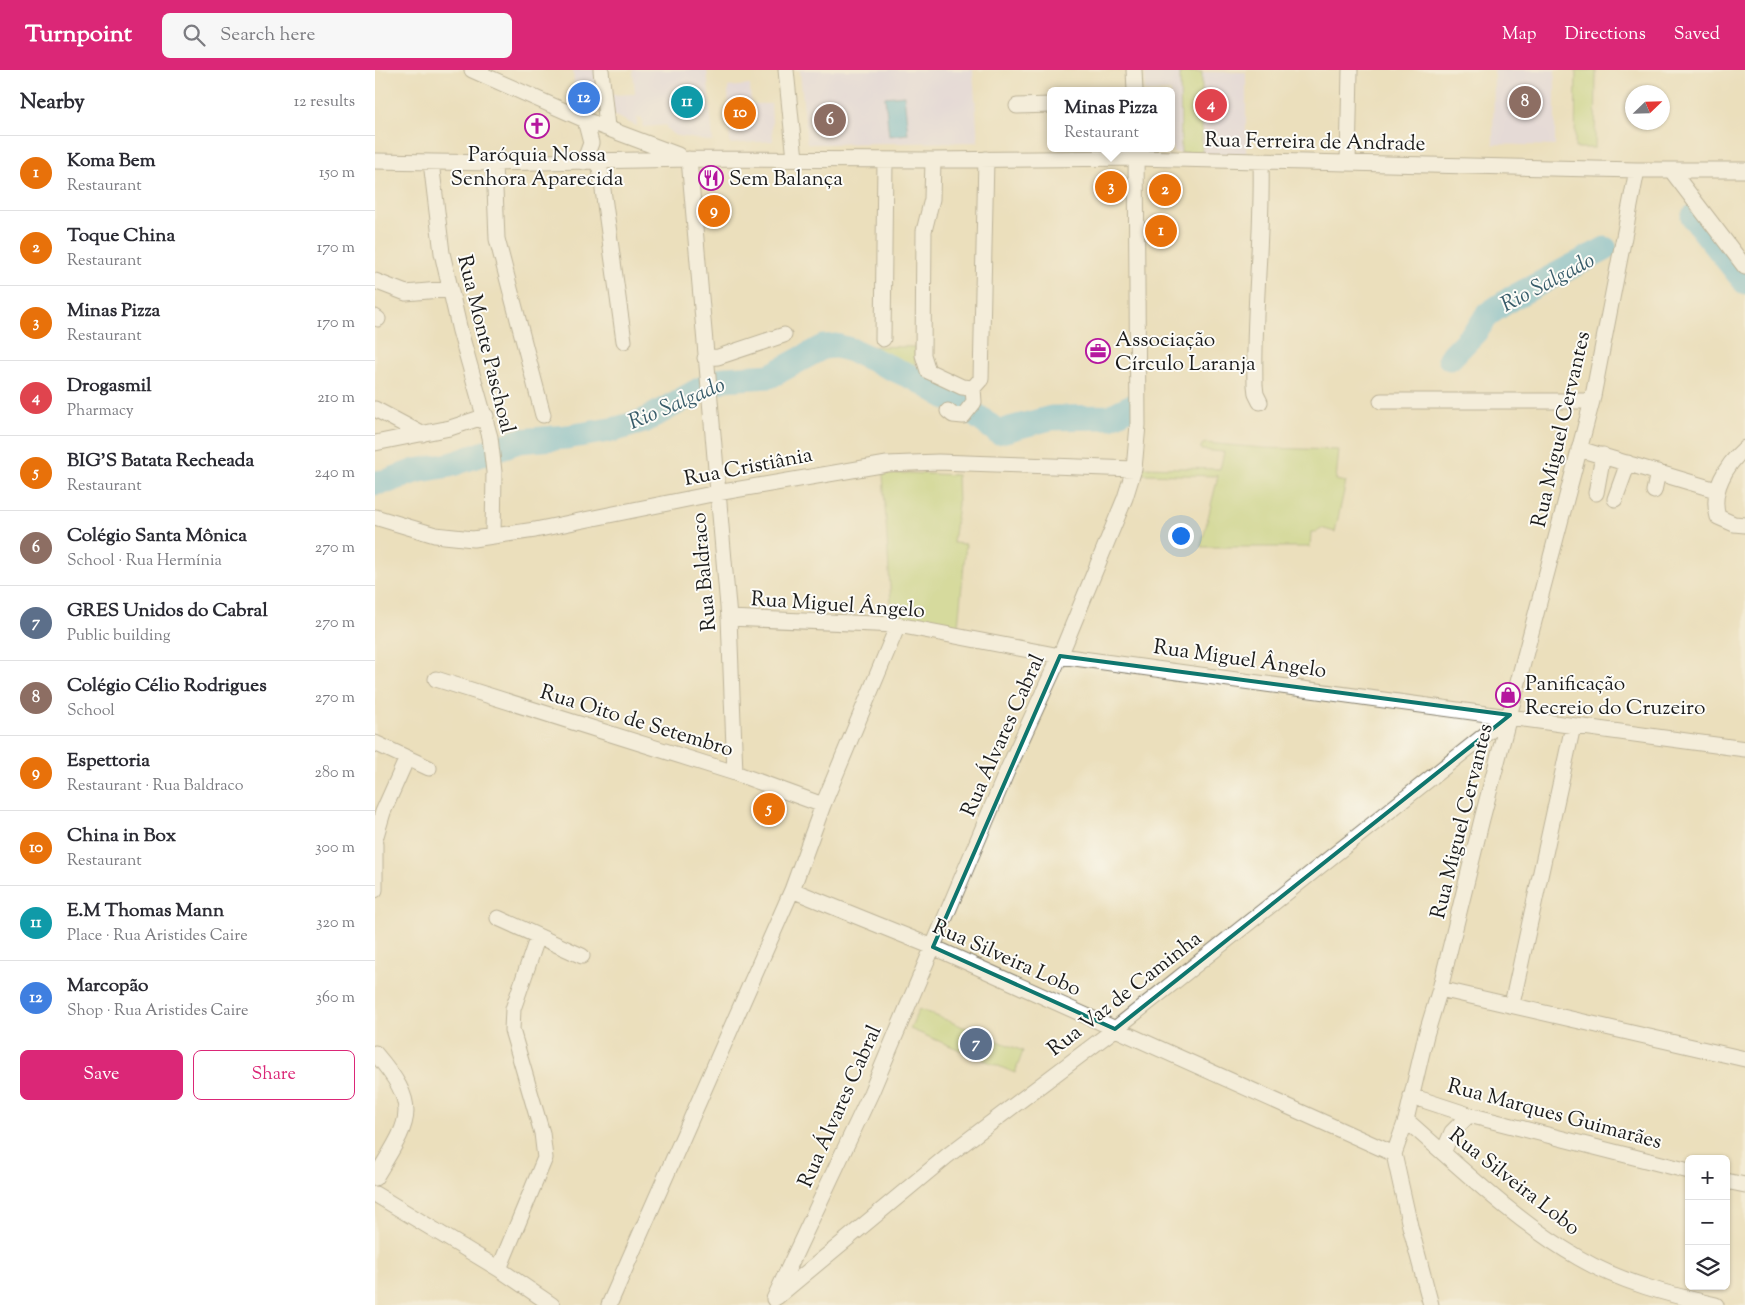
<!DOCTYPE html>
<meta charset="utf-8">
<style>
body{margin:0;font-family:"Sorts Mill Goudy",serif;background:#f7f7f7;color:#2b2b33}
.controls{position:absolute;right:15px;bottom:15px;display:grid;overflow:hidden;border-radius:8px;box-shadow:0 1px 4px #0004}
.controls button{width:45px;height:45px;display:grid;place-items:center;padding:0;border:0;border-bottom:1px solid #e1e1e2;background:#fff;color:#2b2b33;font:25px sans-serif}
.compass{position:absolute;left:1250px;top:15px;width:45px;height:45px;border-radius:50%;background:#fff;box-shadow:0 1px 4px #0004;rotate:67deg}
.you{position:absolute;left:805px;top:465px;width:18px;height:18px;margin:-12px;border:4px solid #fff;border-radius:50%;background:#1a73e8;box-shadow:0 0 0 8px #1a73e833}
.badge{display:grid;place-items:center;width:32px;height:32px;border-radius:50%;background:#db2777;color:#fff;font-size:16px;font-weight:700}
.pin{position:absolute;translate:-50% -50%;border:2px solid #fff;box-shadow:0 1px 5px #0006}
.popup{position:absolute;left:672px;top:17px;width:128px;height:65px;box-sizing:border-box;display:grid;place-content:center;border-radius:8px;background:#fff;filter:drop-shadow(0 1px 4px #0005);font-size:16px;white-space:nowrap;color:#7c7c81}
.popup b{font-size:19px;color:#2b2b33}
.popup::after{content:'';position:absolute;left:50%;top:100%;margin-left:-10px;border:10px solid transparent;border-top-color:#fff}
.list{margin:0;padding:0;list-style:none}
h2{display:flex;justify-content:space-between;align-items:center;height:65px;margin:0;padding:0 20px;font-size:21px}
h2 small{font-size:16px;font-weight:400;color:#7c7c81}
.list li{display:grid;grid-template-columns:32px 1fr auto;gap:15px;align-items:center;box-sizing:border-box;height:75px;padding:0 20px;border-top:1px solid #e1e1e2}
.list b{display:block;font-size:19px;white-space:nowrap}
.list p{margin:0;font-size:16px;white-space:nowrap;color:#7c7c81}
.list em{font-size:16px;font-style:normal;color:#7c7c81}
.actions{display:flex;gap:10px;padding:15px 20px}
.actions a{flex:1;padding:11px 0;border:1px solid #db2777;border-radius:8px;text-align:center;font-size:18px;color:#db2777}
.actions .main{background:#db2777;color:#fff}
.icon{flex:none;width:28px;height:28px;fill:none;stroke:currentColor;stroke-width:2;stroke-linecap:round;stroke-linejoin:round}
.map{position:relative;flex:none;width:1370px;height:1235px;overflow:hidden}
header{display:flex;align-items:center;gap:30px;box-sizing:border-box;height:70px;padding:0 25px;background:#db2777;color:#fff}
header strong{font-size:24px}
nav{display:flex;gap:28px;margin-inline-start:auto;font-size:18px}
.search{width:350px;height:45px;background:#f7f7f7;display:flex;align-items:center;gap:12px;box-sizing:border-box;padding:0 18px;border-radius:8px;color:#7c7c81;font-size:19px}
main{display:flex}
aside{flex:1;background:#fff}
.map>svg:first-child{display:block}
.built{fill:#ded5f5}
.green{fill:#bcd579;stroke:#6c784a}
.water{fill:#61bbdf;stroke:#3e6c7e}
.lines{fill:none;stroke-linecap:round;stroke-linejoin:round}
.river{stroke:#61bbdf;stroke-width:25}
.minor-casing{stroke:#847e6c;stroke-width:17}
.minor{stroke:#fff;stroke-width:15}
.marked{fill:none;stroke:#0f766e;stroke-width:4;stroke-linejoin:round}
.labels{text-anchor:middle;stroke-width:4;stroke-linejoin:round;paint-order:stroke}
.street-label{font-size:21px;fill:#1c1c1c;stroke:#fdfcf7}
.poi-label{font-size:21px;fill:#1c1c1c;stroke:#fdfcf7;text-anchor:start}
.water-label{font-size:22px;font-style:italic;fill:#385c6a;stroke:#fdfcf7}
</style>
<header>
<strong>Turnpoint</strong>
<div class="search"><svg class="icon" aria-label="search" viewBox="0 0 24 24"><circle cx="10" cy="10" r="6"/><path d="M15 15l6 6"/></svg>Search here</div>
<nav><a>Map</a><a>Directions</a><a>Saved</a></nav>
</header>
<main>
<aside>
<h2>Nearby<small>12 results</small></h2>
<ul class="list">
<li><span class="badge" style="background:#e8710a">1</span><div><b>Koma Bem</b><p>Restaurant</p></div><em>150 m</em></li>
<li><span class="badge" style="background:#e8710a">2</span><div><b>Toque China</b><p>Restaurant</p></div><em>170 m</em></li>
<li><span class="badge" style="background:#e8710a">3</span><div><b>Minas Pizza</b><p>Restaurant</p></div><em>170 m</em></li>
<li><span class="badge" style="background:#e0444e">4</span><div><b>Drogasmil</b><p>Pharmacy</p></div><em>210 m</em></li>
<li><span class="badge" style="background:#e8710a">5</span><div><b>BIG'S Batata Recheada</b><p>Restaurant</p></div><em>240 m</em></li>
<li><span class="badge" style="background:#8d6e63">6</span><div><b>Colégio Santa Mônica</b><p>School · Rua Hermínia</p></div><em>270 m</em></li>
<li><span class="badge" style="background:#5c6f8a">7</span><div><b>GRES Unidos do Cabral</b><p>Public building</p></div><em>270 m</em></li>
<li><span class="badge" style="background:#8d6e63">8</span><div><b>Colégio Célio Rodrigues</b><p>School</p></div><em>270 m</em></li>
<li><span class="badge" style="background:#e8710a">9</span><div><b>Espettoria</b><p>Restaurant · Rua Baldraco</p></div><em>280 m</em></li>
<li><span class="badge" style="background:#e8710a">10</span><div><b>China in Box</b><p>Restaurant</p></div><em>300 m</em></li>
<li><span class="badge" style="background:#0f9aa8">11</span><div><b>E.M Thomas Mann</b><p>Place · Rua Aristides Caire</p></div><em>320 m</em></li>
<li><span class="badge" style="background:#3f7fe0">12</span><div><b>Marcopão</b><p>Shop · Rua Aristides Caire</p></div><em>360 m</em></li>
</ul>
<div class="actions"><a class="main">Save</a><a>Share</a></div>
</aside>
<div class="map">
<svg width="1370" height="1235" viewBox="0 0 1370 1235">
<rect width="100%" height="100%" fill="#fdfcf7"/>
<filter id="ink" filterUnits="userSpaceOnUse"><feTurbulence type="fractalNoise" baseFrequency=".02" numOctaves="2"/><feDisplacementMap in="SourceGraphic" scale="10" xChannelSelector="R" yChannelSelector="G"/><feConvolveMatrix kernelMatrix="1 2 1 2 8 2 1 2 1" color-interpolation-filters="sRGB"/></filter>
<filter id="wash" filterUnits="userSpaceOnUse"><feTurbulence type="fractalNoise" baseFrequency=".0096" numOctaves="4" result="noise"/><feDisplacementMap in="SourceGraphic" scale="20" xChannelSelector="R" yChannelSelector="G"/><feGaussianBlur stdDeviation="1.12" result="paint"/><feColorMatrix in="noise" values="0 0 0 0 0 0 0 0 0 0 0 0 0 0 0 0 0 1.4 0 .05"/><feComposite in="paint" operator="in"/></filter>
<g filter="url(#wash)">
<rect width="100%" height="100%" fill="#ebdfbc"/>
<path class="built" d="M198,0H222L228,41L200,29Z
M258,0H332L338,72L299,65L292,59L291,55L268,57L267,48H262V56L238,45L236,25L260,24Z
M425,0H598L603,72L432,74Z
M1119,0H1180V76L1118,74Z
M770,2H805L806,83L798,82V77H796V21H770Z
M827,2H871V85H827Z
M375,15L376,34H396L398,71L355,74L353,17Z"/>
<path class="green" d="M1201,0H1221L1220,78H1200Z
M805,2H827V82L806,83Z
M437,269L477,272V276L540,277V315L527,308L498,301L497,296L456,280L449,281L439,286L440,291L415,301L401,310L400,308L362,312V315L345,317V309L383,302L385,305L398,302V298L437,278Z
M830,373L888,378L964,380L961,410L971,412L960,462L946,458L942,462H936L935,477H826L843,406L767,404L768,397L845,399L849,382L826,380V376Z
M532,403L582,405L583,434L578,473L591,474L583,556L517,549L508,404Z
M544,939L648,981L640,1003L535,959Z"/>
<path class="water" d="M529,25L533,64L514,66L510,27Z"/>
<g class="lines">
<path class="river" d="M1318,147L1370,212
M1075,288L1102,260L1113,244L1137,228L1230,179
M0,413L13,411L40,401L75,395L144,371L192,367L241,359L269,351L326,319L349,309L395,306L448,277L461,276L476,280L539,308L594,340L623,362L676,348L735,347L755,337"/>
</g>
</g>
<g filter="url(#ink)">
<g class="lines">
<defs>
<path id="minor" d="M97,0L210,50L303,85
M226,0L232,57
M411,0L420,89
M759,0L760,21
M642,36L676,35
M314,89L354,548L360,703
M558,90L557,129L549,161L548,285L553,301L587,317L598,318L606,309L611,89
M0,91L119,93L314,89L558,90L761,88L1262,100H1370
M224,91L249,271
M56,92L67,183L85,261L115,367L119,402L118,466
M209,92L216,73L210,50
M119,93L122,169L168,345
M973,93L975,0
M1296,100L1370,197
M0,211L31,223L75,219
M0,247L3,249
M508,269L510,90
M330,288L343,287L409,265
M1006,331H1217
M885,332L881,324L880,315C878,240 888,166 886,91
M0,339L47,364
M573,341L578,345L588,346L599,332L598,318
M0,373L75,358L111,346
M1370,378C1351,395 1335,421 1343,447L1359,454L1370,455
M1204,379L1341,420
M1279,421L1283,402
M1221,423L1228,385
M1240,429L1253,393
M0,447L60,465L98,469L160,460L342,423L512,394L563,392L759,399
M354,548L523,555L685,586L1370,679
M61,609L360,703L448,735
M0,673L54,698
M0,769L8,742L32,688
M0,774V820
M417,820L558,877L1019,1084
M123,848L207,886
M1065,919L1370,989
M1137,934L1198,656
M0,983C48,1039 34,1051 0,1108
M1036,1026L1094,1045L1314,1101
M1031,1050C1086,1098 1140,1151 1204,1188C1245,1212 1295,1225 1341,1235
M1068,1083L1077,1062L1094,1045
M1351,1111L1370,1115
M0,1124L124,1199L177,1235
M124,1199L170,1088L167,1063L137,960L138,939L163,866
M402,1227L572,1086L740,959L1135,645
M399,1229L496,1023L632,701L685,586L750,428L759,399L763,355L761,80
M234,1235L417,820L448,735L523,555
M1056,1235L1035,1156L1019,1084L1031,1050L1051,965L1065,919L1107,749L1217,331L1262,100"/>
</defs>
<use href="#minor" class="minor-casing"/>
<use href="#minor" class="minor"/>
</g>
</g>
<path d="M0 0H1370V1235H0ZM685,586L1135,645L740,959L558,877Z" fill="#ebdfbc" fill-opacity=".55" fill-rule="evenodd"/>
<path class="marked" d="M685,586L1135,645L740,959L558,877Z"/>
<defs>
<symbol id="church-ring" viewBox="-11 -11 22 22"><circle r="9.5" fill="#fdfcf7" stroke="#b5179e" stroke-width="1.5"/><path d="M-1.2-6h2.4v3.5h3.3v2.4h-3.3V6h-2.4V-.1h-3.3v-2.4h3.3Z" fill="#b5179e"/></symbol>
<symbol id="restaurant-ring" viewBox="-11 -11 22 22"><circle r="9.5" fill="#fdfcf7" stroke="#b5179e" stroke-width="1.5"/><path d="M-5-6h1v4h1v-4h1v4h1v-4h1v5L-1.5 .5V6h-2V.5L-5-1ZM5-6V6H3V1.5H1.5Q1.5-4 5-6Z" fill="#b5179e"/></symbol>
<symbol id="office-ring" viewBox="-11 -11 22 22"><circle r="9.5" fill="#fdfcf7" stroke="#b5179e" stroke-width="1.5"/><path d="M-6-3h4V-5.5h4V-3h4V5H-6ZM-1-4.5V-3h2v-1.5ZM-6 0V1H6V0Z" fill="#b5179e"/></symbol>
<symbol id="shop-ring" viewBox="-11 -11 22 22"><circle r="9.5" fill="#fdfcf7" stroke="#b5179e" stroke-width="1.5"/><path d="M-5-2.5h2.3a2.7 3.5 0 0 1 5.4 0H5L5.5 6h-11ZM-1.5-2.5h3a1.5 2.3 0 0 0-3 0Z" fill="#b5179e"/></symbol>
</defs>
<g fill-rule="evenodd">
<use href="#church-ring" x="148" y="42" width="28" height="28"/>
<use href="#restaurant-ring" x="322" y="94" width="28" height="28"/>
<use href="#office-ring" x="709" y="267" width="28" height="28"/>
<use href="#shop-ring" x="1119" y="611" width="28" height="28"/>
</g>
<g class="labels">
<g class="street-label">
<text transform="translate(940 71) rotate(1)" y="7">Rua Ferreira de Andrade</text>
<text transform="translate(112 274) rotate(76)" y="7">Rua Monte Paschoal</text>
<text transform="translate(1185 359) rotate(-77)" y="7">Rua Miguel Cervantes</text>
<text transform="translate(373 396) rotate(-11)" y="7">Rua Cristiânia</text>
<text transform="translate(328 502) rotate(-95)" y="7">Rua Baldraco</text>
<text transform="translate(463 534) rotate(4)" y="7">Rua Miguel Ângelo</text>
<text transform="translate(865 588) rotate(8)" y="7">Rua Miguel Ângelo</text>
<text transform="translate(262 650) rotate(17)" y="7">Rua Oito de Setembro</text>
<text transform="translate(627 665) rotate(-66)" y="7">Rua Álvares Cabral</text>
<text transform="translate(1086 751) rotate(-76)" y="7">Rua Miguel Cervantes</text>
<text transform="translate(632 887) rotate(24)" y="7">Rua Silveira Lobo</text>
<text transform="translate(749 923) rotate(-38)" y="7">Rua Vaz de Caminha</text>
<text transform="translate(464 1036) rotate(-66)" y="7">Rua Álvares Cabral</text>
<text transform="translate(1180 1043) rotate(15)" y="7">Rua Marques Guimarães</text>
<text transform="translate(1140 1111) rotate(38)" y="7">Rua Silveira Lobo</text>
</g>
<g class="poi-label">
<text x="162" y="91" text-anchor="middle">Paróquia Nossa<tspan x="162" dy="24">Senhora Aparecida</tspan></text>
<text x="354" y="115">Sem Balança</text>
<text x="740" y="276">Associação<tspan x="740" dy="24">Círculo Laranja</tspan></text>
<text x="1150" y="620">Panificação<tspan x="1150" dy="24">Recreio do Cruzeiro</tspan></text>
</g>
<g class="water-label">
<text transform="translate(1172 211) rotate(-28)" y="8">Rio Salgado</text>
<text transform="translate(301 332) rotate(-23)" y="8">Rio Salgado</text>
</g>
</g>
</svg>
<div class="controls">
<button>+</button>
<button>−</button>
<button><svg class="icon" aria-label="layers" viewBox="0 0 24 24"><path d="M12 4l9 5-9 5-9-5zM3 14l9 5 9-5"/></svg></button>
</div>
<svg class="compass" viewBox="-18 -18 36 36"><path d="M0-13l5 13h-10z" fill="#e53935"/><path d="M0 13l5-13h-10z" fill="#7c7c81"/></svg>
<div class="you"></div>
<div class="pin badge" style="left:786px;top:161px;background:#e8710a">1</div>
<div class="pin badge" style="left:790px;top:120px;background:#e8710a">2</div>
<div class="pin badge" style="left:736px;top:117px;background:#e8710a">3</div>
<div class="popup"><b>Minas Pizza</b>Restaurant</div>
<div class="pin badge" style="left:836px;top:35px;background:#e0444e">4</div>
<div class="pin badge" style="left:394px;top:739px;background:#e8710a">5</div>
<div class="pin badge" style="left:455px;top:50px;background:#8d6e63">6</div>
<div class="pin badge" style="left:601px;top:974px;background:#5c6f8a">7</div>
<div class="pin badge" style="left:1150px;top:32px;background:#8d6e63">8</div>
<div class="pin badge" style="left:339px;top:141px;background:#e8710a">9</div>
<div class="pin badge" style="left:365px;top:43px;background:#e8710a">10</div>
<div class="pin badge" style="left:312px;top:32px;background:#0f9aa8">11</div>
<div class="pin badge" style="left:209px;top:28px;background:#3f7fe0">12</div>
</div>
</main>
